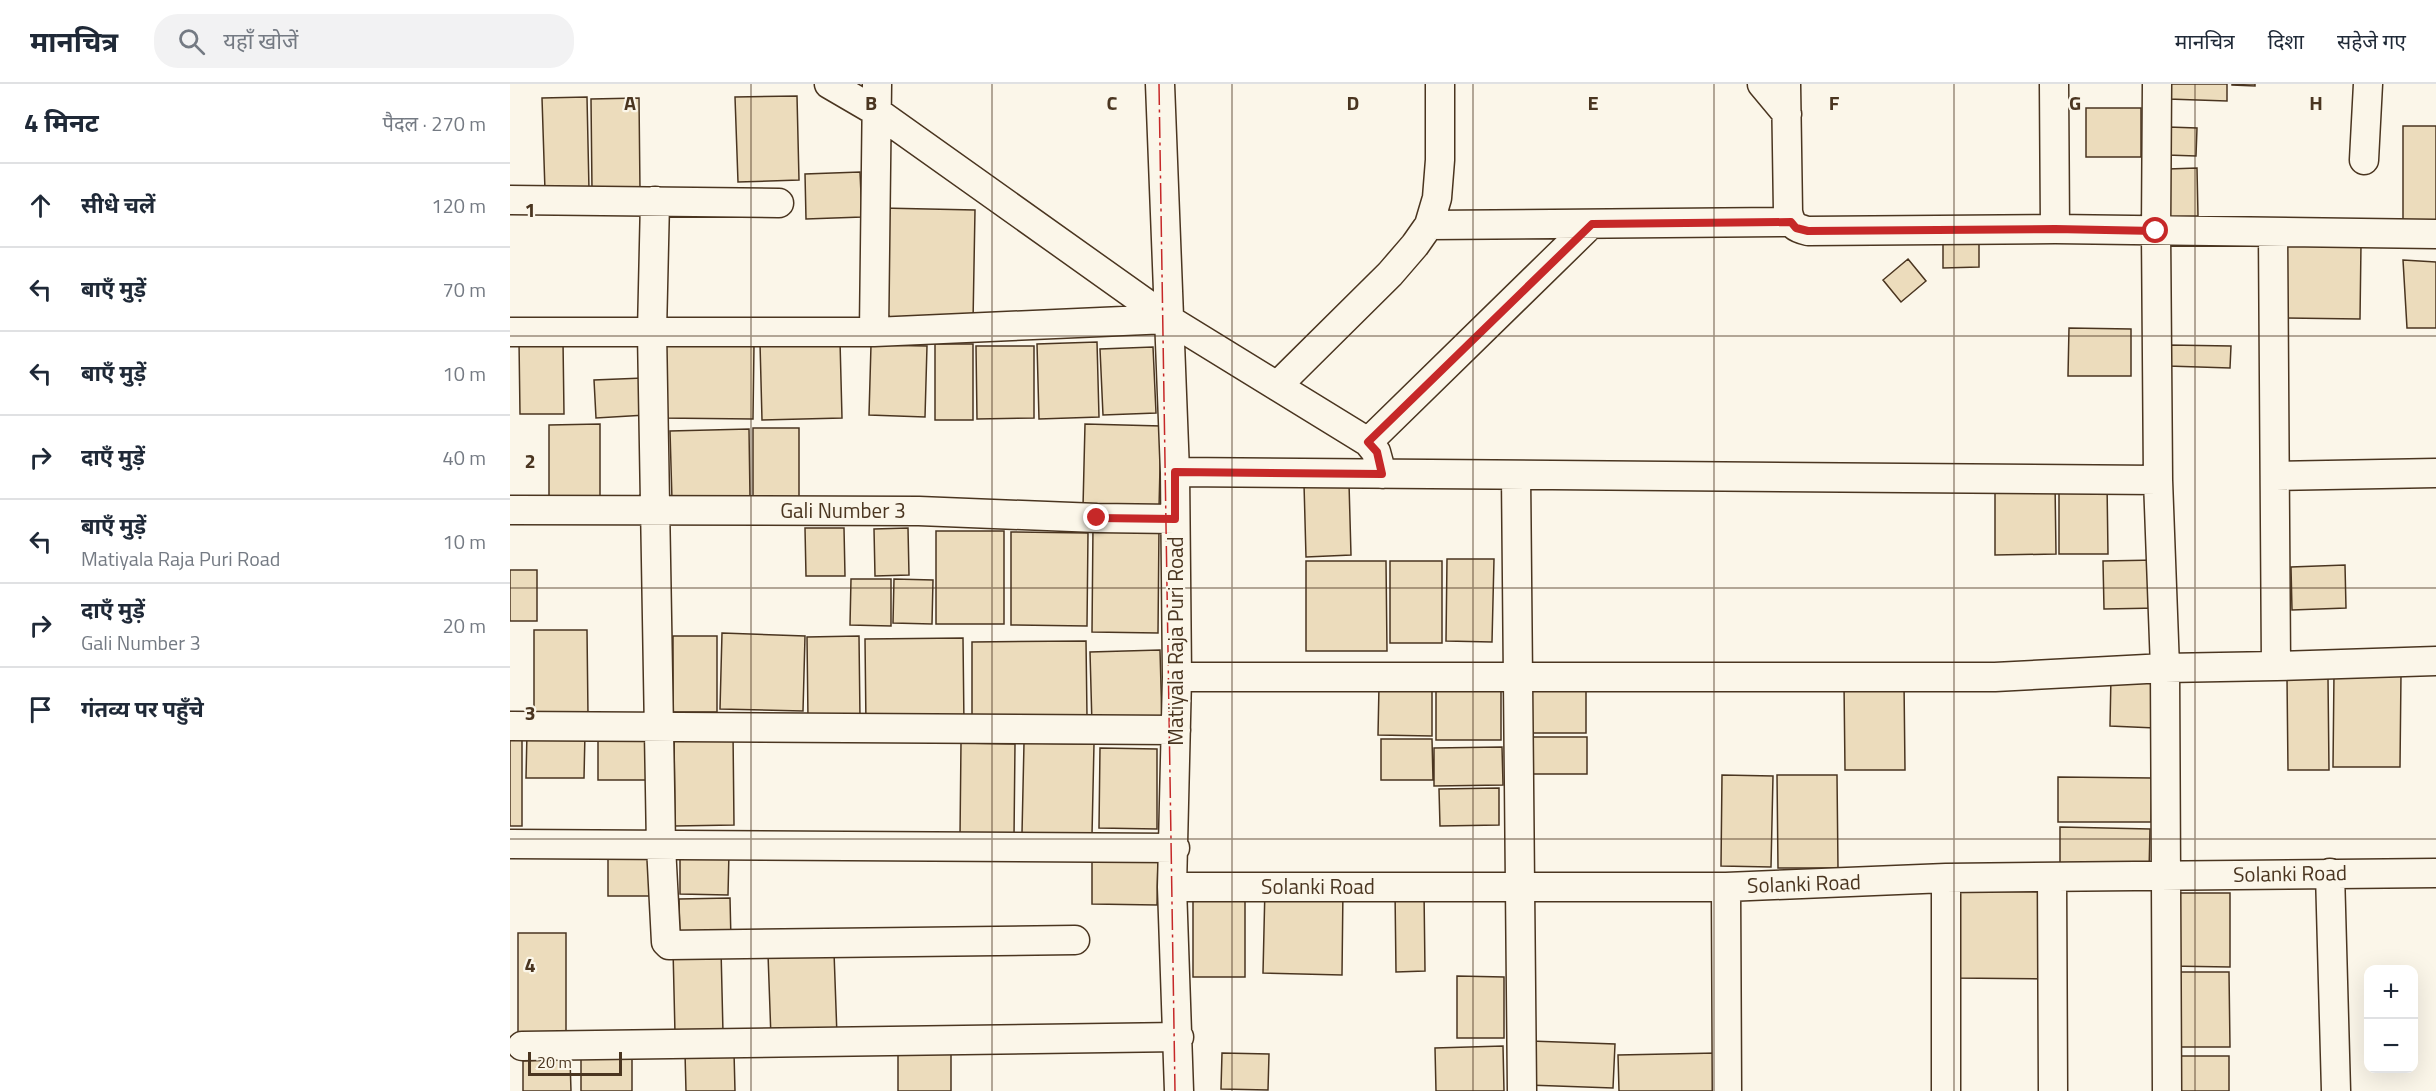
<!DOCTYPE html>
<html lang="hi">
<meta charset="utf-8">
<style>
body{margin:0;font-family:"Titillium Web","Noto Sans Devanagari",sans-serif;background:#f2f2f3;color:#1f2937}
.controls{position:absolute;right:18px;bottom:18px;display:grid;overflow:hidden;border-radius:12px;box-shadow:0 6px 24px #0002}
.controls button{width:54px;height:54px;display:grid;place-items:center;padding:0;border:0;border-bottom:2px solid #e0e1e3;background:#fff;color:#1f2937;font:30px sans-serif}
.scale{position:absolute;left:18px;bottom:15px;width:94px;box-sizing:border-box;padding-left:6px;border:3px solid #4a3520;border-top:0;font-size:16px;line-height:21px;white-space:nowrap;color:#4a3520;-webkit-text-stroke:4px #fbf6e9;paint-order:stroke}
.stop{position:absolute;width:18px;height:18px;margin:-14px;border:4px solid #c62828;border-radius:50%;background:#fff}
.stop.end{background:#c62828;border-color:#fff;box-shadow:0 2px 6px #0008}
.list{margin:0;padding:0;list-style:none}
h2{display:flex;justify-content:space-between;align-items:center;height:78px;margin:0;padding:0 24px;font-size:26px}
h2 small{font-size:20px;font-weight:400;color:#747a83}
.list li{display:grid;grid-template-columns:39px 1fr auto;gap:18px;align-items:center;box-sizing:border-box;height:84px;padding:0 24px;border-top:2px solid #e0e1e3}
.list b{display:block;font-size:22px;white-space:nowrap}
.list p{margin:0;font-size:20px;white-space:nowrap;color:#747a83}
.list em{font-size:20px;font-style:normal;color:#747a83}
.icon{flex:none;width:33px;height:33px;fill:none;stroke:currentColor;stroke-width:2;stroke-linecap:round;stroke-linejoin:round}
.map{position:relative;flex:none;width:1926px;height:1007px;overflow:hidden}
header{display:flex;align-items:center;gap:36px;box-sizing:border-box;height:84px;padding:0 30px;background:#fff;border-bottom:2px solid #e0e1e3}
header strong{font-size:28px}
nav{display:flex;gap:33px;margin-inline-start:auto;font-size:21px}
.search{width:420px;height:54px;background:#f2f2f3;display:flex;align-items:center;gap:15px;box-sizing:border-box;padding:0 21px;border-radius:24px;color:#747a83;font-size:22px}
main{display:flex}
aside{flex:1;background:#fff}
.map>svg:first-child{display:block}
.building{fill:#ecdcbc;stroke:#4a3520;stroke-width:1.5}
.lines{fill:none;stroke-linecap:round;stroke-linejoin:round}
.street-casing{stroke:#4a3520;stroke-width:31}
.street{stroke:#fbf6e9;stroke-width:28}
.power{stroke:#c62828;stroke-width:1.5;stroke-dasharray:21 4.5 3 4.5;stroke-linecap:butt}
.route{stroke:#c62828;stroke-width:8}
.grid{fill:none;stroke:#4a3520;stroke-width:1.5;stroke-opacity:0.55}
.labels{text-anchor:middle;stroke-width:4.5;stroke-linejoin:round;paint-order:stroke}
.street-label{font-size:21px;fill:#4a3520;stroke:#fbf6e9}
.grid-label{font-size:20px;text-anchor:middle;font-weight:bold;fill:#4a3520;stroke:#fbf6e9;stroke-width:4.5;stroke-linejoin:round;paint-order:stroke}
</style>
<header>
<strong>मानचित्र</strong>
<div class="search"><svg class="icon" aria-label="search" viewBox="0 0 24 24"><circle cx="10" cy="10" r="6"/><path d="M15 15l6 6"/></svg>यहाँ खोजें</div>
<nav><a>मानचित्र</a><a>दिशा</a><a>सहेजे गए</a></nav>
</header>
<main>
<aside>
<h2>4 मिनट<small>पैदल · 270 m</small></h2>
<ul class="list">
<li><svg class="icon" aria-label="ahead" viewBox="0 0 24 24"><path d="M12 20V5M6 11l6-6 6 6"/></svg><div><b>सीधे चलें</b></div><em>120 m</em></li>
<li><svg class="icon" aria-label="left" viewBox="0 0 24 24"><path d="M17 20v-9H6M10 6l-5 5 5 5"/></svg><div><b>बाएँ मुड़ें</b></div><em>70 m</em></li>
<li><svg class="icon" aria-label="left" viewBox="0 0 24 24"><path d="M17 20v-9H6M10 6l-5 5 5 5"/></svg><div><b>बाएँ मुड़ें</b></div><em>10 m</em></li>
<li><svg class="icon" aria-label="right" viewBox="0 0 24 24"><path d="M7 20v-9h11M14 6l5 5-5 5"/></svg><div><b>दाएँ मुड़ें</b></div><em>40 m</em></li>
<li><svg class="icon" aria-label="left" viewBox="0 0 24 24"><path d="M17 20v-9H6M10 6l-5 5 5 5"/></svg><div><b>बाएँ मुड़ें</b><p>Matiyala Raja Puri Road</p></div><em>10 m</em></li>
<li><svg class="icon" aria-label="right" viewBox="0 0 24 24"><path d="M7 20v-9h11M14 6l5 5-5 5"/></svg><div><b>दाएँ मुड़ें</b><p>Gali Number 3</p></div><em>20 m</em></li>
<li><svg class="icon" aria-label="arrive" viewBox="0 0 24 24"><path d="M6 21V4h12l-3 4 3 4H6"/></svg><div><b>गंतव्य पर पहुँचे</b></div></li>
</ul>
</aside>
<div class="map">
<svg width="1926" height="1007" viewBox="0 0 1926 1007">
<rect width="100%" height="100%" fill="#fbf6e9"/>
<path class="building" d="M1658,0H1717V17L1658,15Z
M1722,0H1745V2L1722,1Z
M287,12L289,96L228,98L225,13Z
M77,13L79,106L35,107L32,14Z
M129,14L130,106H82L81,15Z
M1576,24H1631V73H1576Z
M1893,42H1926V137L1893,138Z
M1658,43L1687,44L1686,72L1657,71Z
M1687,84L1688,132H1659L1658,85Z
M350,88L352,133L296,135L295,90Z
M371,124L465,126L463,238L369,236Z
M1433,147H1469V183L1433,184Z
M1775,159L1851,161L1850,235L1774,234Z
M1398,175L1416,197L1391,218L1373,196Z
M1893,176L1926,178V244H1897Z
M1559,244L1621,245V292H1558Z
M9,257H53L54,330H10Z
M330,257L332,334L252,336L250,259Z
M587,258L589,333L529,335L527,260Z
M152,260L244,261L243,335L151,334Z
M425,260H463V336H425Z
M361,261L417,262L415,333L359,331Z
M1658,261L1721,262L1720,284L1658,282Z
M466,262H524V334L467,335Z
M643,263L646,329L593,331L590,265Z
M133,294L136,331L86,334L84,296Z
M90,340V418H39V341Z
M575,340L651,342L649,424L573,423Z
M243,344H289V413H243Z
M239,345L240,414L162,416L160,347Z
M1545,398L1546,470L1485,471V399Z
M839,399L841,471L796,473L794,400Z
M1597,399L1598,470H1549V400Z
M583,442L649,443L648,549L582,548Z
M295,444H334L335,492H296Z
M398,444L399,491L365,492L364,445Z
M426,447H494V540H426Z
M501,448L578,449L577,542L501,541Z
M937,475H984L982,558L936,557Z
M1647,476L1648,524L1594,525L1593,477Z
M796,477H876L877,567H796Z
M880,477H932V559H880Z
M1835,481L1836,524L1782,526L1781,483Z
M0,486H27V537H0Z
M341,495H381V542L340,541Z
M384,495L423,496L422,540L383,539Z
M24,546H77L78,631H24Z
M212,549L295,552L293,627L210,625Z
M163,552H207V628H163Z
M349,552L350,634L298,635L297,553Z
M453,554L454,642H356L355,555Z
M576,557L577,632H462V558Z
M650,566L652,639L582,641L580,568Z
M1824,589L1891,590L1890,683H1823Z
M1601,592L1646,593L1645,644L1600,642Z
M1777,594H1818L1819,686H1778Z
M1394,598L1395,686H1335L1334,600Z
M926,599H991V656H926Z
M1016,600L1076,601V649H1015Z
M869,602L922,603V652L868,651Z
M17,648L75,649L74,694H16Z
M164,648H223L224,741L165,742Z
M88,649H139L140,696H88Z
M0,650H12V742H0Z
M1016,653H1077V690H1016Z
M871,655H922L923,696H871Z
M451,659L505,660L504,754L450,753Z
M514,659L584,660L582,751L512,749Z
M992,663L993,701L924,702V664Z
M590,664L647,665V745L589,744Z
M1212,691L1263,692L1261,783L1211,782Z
M1267,691H1327L1328,784H1268Z
M1548,693L1642,694L1641,738H1548Z
M989,704V741L930,742L929,705Z
M1550,743L1640,745L1639,787L1550,785Z
M170,768H219L218,811L170,810Z
M98,769L141,770V812H98Z
M582,773L648,774L647,821L582,820Z
M755,803L833,804L832,891L753,889Z
M683,805H735V893H683Z
M885,807H914L915,887L886,888Z
M1444,807L1537,808V895L1443,894Z
M1659,809H1720V883L1659,882Z
M220,814L221,857H170L169,815Z
M8,849H56V954H8Z
M163,865H211L213,949L165,950Z
M324,868L327,952L261,954L258,870Z
M1661,888H1719L1720,963H1662Z
M947,892L994,893V954H947Z
M1020,957L1105,960L1103,1004L1018,1001Z
M993,962L994,1007H926L925,964Z
M122,965V1007H71V966Z
M224,968L225,1007H176L175,969Z
M388,968H441V1007H388Z
M712,969L759,970L758,1006L711,1005Z
M1207,969L1208,1007H1109L1108,971Z
M1662,972H1719V1007H1662Z
M60,975L61,1007H13V977Z"/>
<g class="lines">
<defs>
<path id="street" d="M319,0L367,28L658,235L858,358L866,368L872,390
M650,0L665,388L667,593L662,803L669,1007
M1252,0L1277,30
M1276,0L1278,128C1281,141 1285,144 1298,147L1545,145L1926,150
M1544,0L1545,145
M1647,0L1646,147L1648,396L1655,584L1657,1007
M1854,76L1858,0
M0,116L269,119
M145,117L142,248L151,762L156,858L159,861L565,856
M919,141L1281,138
M0,248H364L658,235
M364,248L367,0
M767,302L880,190L905,161L919,141L927,114L930,76V0
M858,358L1081,140
M665,388L1648,396
M1006,391L1012,1007
M1766,392L1926,389
M0,426L409,427L587,434L665,435
M1766,582L1926,577
M667,593H1485L1655,584L1766,582L1763,149
M0,642L666,646
M0,760L665,764
M1820,789L1826,1007
M1542,793L1543,1007
M1436,794V1007
M662,803H1216L1436,794L1926,789
M1216,803L1217,1007
M12,962L669,953"/>
</defs>
<use href="#street" class="street-casing"/>
<use href="#street" class="street"/>
<path class="power" d="M649,0L665,1007"/>
</g>
<g class="lines">
<path class="route" d="M587,434L665,435V388L872,390L867,368L858,358L1082,140L1281,138L1286,144L1298,147L1545,145L1646,147"/>
</g>
<path class="grid" d="M241,0V1007M482,0V1007M722,0V1007M963,0V1007M1204,0V1007M1444,0V1007M1685,0V1007M0,252H1926M0,504H1926M0,755H1926"/>
<g class="labels">
<g class="street-label">
<text x="333" y="434">Gali Number 3</text>
<text transform="translate(666 557) rotate(-90)" y="7">Matiyala Raja Puri Road</text>
<text transform="translate(1780 790) rotate(-1)" y="7">Solanki Road</text>
<text transform="translate(1294 800) rotate(-2)" y="7">Solanki Road</text>
<text x="808" y="810">Solanki Road</text>
</g>
</g>
<g class="grid-label">
<text x="120" y="26">A</text>
<text x="361" y="26">B</text>
<text x="602" y="26">C</text>
<text x="843" y="26">D</text>
<text x="1083" y="26">E</text>
<text x="1324" y="26">F</text>
<text x="1565" y="26">G</text>
<text x="1806" y="26">H</text>
<text x="20" y="133">1</text>
<text x="20" y="384">2</text>
<text x="20" y="636">3</text>
<text x="20" y="888">4</text>
</g>
</svg>
<div class="controls">
<button>+</button>
<button>−</button>
</div>
<div class="scale">20 m</div>
<div class="stop" style="left:1646px;top:147px"></div>
<div class="stop end" style="left:587px;top:434px"></div>
</div>
</main>
